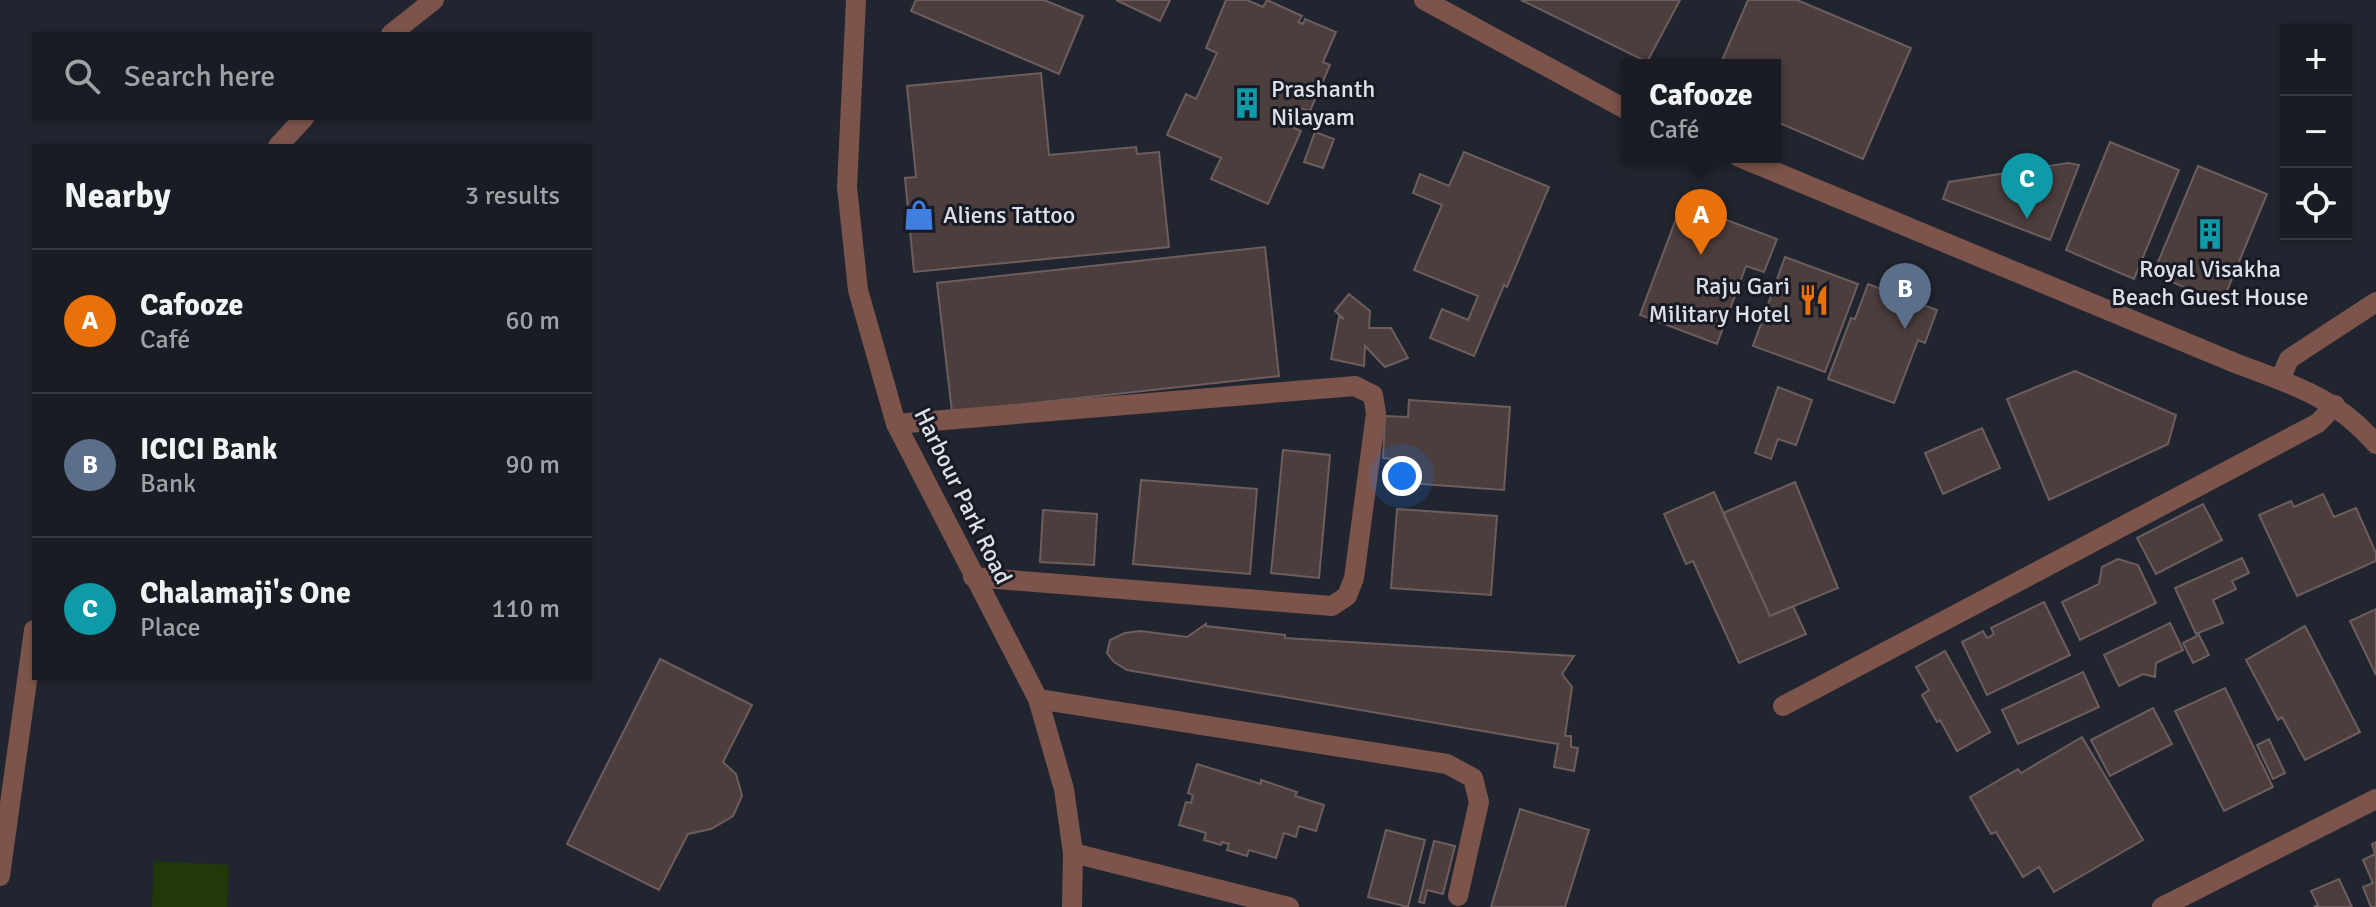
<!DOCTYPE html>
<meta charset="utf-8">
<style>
body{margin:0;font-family:Signika,sans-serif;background:#262930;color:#f1f3f6}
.controls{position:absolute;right:24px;top:24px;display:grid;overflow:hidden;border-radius:0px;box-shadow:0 2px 6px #0004}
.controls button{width:72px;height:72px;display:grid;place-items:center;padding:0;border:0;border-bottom:2px solid #373a41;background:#191c23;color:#f1f3f6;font:40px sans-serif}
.you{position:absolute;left:1402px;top:476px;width:28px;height:28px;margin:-20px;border:6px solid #fff;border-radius:50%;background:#1a73e8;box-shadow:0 0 0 12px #1a73e833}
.badge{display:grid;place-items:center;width:52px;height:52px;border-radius:50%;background:#0f766e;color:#fff;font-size:26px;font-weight:700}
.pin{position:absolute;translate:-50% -66px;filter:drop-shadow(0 2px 4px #0008)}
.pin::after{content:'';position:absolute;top:42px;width:28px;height:24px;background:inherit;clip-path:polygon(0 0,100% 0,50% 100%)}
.popup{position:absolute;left:1621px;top:59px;width:160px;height:104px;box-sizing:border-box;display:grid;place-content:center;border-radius:0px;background:#191c23;filter:drop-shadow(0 2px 6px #0005);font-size:26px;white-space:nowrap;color:#9fa1a6}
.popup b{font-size:30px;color:#f1f3f6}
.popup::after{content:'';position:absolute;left:50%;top:100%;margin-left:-16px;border:16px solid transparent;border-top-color:#191c23}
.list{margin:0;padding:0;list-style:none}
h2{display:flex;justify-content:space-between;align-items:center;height:104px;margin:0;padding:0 32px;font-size:34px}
h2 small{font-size:26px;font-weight:400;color:#9fa1a6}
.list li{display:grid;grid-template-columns:52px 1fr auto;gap:24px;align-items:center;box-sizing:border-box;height:144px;padding:0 32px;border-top:2px solid #373a41}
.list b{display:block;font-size:30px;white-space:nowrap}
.list p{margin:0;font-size:26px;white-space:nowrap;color:#9fa1a6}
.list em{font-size:26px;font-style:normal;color:#9fa1a6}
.icon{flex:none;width:44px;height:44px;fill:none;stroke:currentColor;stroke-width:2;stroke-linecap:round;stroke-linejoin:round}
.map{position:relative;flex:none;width:2376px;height:907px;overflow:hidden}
.search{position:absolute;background:#191c23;box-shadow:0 2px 6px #0004;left:32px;top:32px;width:560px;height:88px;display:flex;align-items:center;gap:20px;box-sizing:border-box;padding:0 28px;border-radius:0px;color:#9fa1a6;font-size:30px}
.panel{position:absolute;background:#191c23;box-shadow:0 2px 6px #0004;left:32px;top:144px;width:560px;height:536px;border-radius:0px}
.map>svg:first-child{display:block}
.green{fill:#213809}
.building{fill:#4c3e3d;stroke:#6d5e5d;stroke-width:2}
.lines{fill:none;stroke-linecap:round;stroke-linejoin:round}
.minor{stroke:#7c544b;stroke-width:20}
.labels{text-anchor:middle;stroke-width:6;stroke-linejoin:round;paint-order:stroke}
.poi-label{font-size:24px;fill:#dee0e7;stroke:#181b25;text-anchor:start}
.street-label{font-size:24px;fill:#dee0e7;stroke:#181b25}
</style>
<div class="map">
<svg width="2376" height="907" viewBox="0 0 2376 907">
<rect width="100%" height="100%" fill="#21252f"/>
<path class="green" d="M154,861L229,865L227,907H152Z"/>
<path class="building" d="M916,0H1044L1083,16L1059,74L911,11Z
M1116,0H1170L1160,21Z
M1226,0H1247L1263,7L1267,0L1302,16L1298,22L1303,24L1305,19L1336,32L1323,62L1330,65L1310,111L1300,108L1292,127L1301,131L1268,204L1211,179L1221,158L1167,135L1186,94L1196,99L1217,53L1206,48Z
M1521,0H1680L1647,62Z
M1748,0H1797L1911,48L1863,159L1775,121V65H1720Z
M1041,73L1049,155L1136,147L1137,154L1159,152L1169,247L914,272L905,178L916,177L907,86Z
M1315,132L1334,139L1323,168L1304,162Z
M2110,142L2179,170L2134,279L2066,250Z
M1464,152L1549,187L1507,287L1504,285L1474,356L1430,338L1442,309L1468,320L1478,296L1414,270L1442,205L1413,193L1420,174L1449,186Z
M2068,163L2079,165L2050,240L1943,199L1949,182Z
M2198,166L2267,194L2222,303L2153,274Z
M1682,203L1777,239L1764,272L1746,266L1717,344L1640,315Z
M1265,247L1279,376L952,412L937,283Z
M1785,257L1858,284L1825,372L1753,346Z
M1868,284L1937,310L1925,343L1918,340L1894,403L1828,379L1851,318L1855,319Z
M1349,294L1370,311L1369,328H1391L1408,358L1385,367L1365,346L1364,366L1331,359L1339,317L1344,319L1335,311Z
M2075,371L2176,415L2168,444L2049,500L2007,399Z
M1778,387L1812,400L1796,445L1778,439L1771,459L1755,453Z
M1409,400L1510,407L1504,490L1394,482L1395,459L1383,458L1385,416L1408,417Z
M1982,428L2000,468L1943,494L1925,453Z
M1283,450L1330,455L1319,578L1271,573Z
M1141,480L1257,489L1250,574L1133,564Z
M1795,482L1838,588L1770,616L1723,513Z
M1714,492L1770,616L1793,606L1806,634L1739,663L1693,561L1686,564L1664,514Z
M2323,494L2334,517L2356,508L2376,553V561L2297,596L2259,515L2291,501L2294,507Z
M2203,504L2222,540L2156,574L2137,538Z
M1397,509L1497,516L1491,595L1391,588Z
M1043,510L1097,514L1094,565L1040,562Z
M2242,558L2249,573L2232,581L2236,589L2213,600L2223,623L2196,634L2175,588Z
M2118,559L2138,565L2156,603L2080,640L2062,602L2099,584L2102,567Z
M2044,602L2070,655L1987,695L1962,642L1983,631L1987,638L1994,634L1991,628Z
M2376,609V675L2350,621Z
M2170,623L2183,650L2156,663L2155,677L2143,674L2119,686L2104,655Z
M1206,624V626L1285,635V638L1574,656L1562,674L1572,687L1565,736H1571V747L1578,748L1574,771L1554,767L1558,744L1127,670L1114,662L1107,653L1110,640L1125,633L1140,631L1187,637Z
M2305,626L2360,732L2305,760L2282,717L2278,720L2246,660Z
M2199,635L2209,655L2193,663L2183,643Z
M1945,651L1990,732L1957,751L1940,720L1937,722L1922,695L1929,690L1916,667Z
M660,659L752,705L723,762L736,774L742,796L733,816L711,829L688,834L659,890L567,844Z
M2083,672L2099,707L2018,744L2002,710Z
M2225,688L2273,787L2224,811L2175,711Z
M2153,708L2172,744L2110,776L2091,740Z
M2082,737L2143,840L2054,892L2039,867L2023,877L1996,832L1991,834L1970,797L2018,769L2021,773Z
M2269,739L2285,773L2273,779L2257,745Z
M1197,764L1261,784V780L1297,792L1295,796L1324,805L1316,831L1299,826L1296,837L1284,833L1276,858L1249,850L1247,856L1227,850L1229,844L1222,842L1221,845L1204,840L1206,833L1179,825L1186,802L1191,803L1193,795L1188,793Z
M1520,809L1589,830L1565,907H1491Z
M1386,830L1425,840L1408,907L1368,897Z
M1434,841L1455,846L1443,894L1427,890L1424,903L1419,902Z
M2376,842V907H2371L2363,887L2373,883L2363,860L2375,854L2372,844Z
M2339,879L2352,907H2314L2318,905L2311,891Z"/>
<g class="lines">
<path class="minor" d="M856,0L847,187L858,290L896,424L1038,699L1064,789L1073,853L1072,907
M1424,0L1627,110
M391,34L434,0
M278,146L304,118
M1739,157L2235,363C2291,384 2336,397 2376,444
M2280,380L2289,359L2376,302
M896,424L1355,386L1373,395L1376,413L1354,578L1347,596L1332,606L973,577
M1038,699L1447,764L1473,778L1479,802L1458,896
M1783,706L2318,423L2335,405
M1073,853L1289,907
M0,876L34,630
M2162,907L2376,799"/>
</g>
<defs>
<symbol id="building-bare" viewBox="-9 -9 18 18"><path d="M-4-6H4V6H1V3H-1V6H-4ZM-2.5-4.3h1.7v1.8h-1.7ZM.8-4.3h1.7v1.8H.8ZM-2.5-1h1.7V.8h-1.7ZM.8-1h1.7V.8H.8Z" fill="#0f9aa8" stroke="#181b25" stroke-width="2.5" paint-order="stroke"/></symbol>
<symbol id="shop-bare" viewBox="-9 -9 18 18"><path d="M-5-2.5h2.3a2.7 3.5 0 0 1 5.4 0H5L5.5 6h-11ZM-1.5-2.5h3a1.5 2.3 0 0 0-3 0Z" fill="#3f7fe0" stroke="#181b25" stroke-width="2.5" paint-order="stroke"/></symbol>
<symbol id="restaurant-bare" viewBox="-9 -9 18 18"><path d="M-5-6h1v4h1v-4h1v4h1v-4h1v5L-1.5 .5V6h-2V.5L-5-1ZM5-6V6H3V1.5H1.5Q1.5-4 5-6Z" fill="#e8710a" stroke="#181b25" stroke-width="2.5" paint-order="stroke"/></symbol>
</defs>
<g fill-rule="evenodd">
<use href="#building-bare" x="1225" y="81" width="44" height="44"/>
<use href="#shop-bare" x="897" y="193" width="44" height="44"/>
<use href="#building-bare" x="2188" y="212" width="44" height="44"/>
<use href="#restaurant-bare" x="1792" y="278" width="44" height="44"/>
</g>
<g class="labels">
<g class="poi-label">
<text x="1271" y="97">Prashanth<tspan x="1271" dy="28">Nilayam</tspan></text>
<text x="943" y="223">Aliens Tattoo</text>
<text x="2210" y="277" text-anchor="middle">Royal Visakha<tspan x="2210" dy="28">Beach Guest House</tspan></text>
<text x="1790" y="294" text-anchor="end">Raju Gari<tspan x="1790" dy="28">Military Hotel</tspan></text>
</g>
<g class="street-label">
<text transform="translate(963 496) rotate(64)" y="8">Harbour Park Road</text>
</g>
</g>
</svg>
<div class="controls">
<button>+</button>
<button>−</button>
<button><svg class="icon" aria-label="locate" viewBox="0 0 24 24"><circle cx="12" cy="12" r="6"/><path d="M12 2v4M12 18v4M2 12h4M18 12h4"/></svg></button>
</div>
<div class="you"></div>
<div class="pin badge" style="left:1701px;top:255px;background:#e8710a">A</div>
<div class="popup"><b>Cafooze</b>Café</div>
<div class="pin badge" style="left:1905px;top:329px;background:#5c6f8a">B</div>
<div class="pin badge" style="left:2027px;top:219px;background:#0f9aa8">C</div>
<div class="search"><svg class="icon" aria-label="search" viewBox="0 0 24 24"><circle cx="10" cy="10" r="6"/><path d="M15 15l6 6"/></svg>Search here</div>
<section class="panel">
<h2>Nearby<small>3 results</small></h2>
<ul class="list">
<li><span class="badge" style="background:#e8710a">A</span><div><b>Cafooze</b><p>Café</p></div><em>60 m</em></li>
<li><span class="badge" style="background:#5c6f8a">B</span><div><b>ICICI Bank</b><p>Bank</p></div><em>90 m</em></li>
<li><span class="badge" style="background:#0f9aa8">C</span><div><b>Chalamaji's One</b><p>Place</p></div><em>110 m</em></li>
</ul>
</section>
</div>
